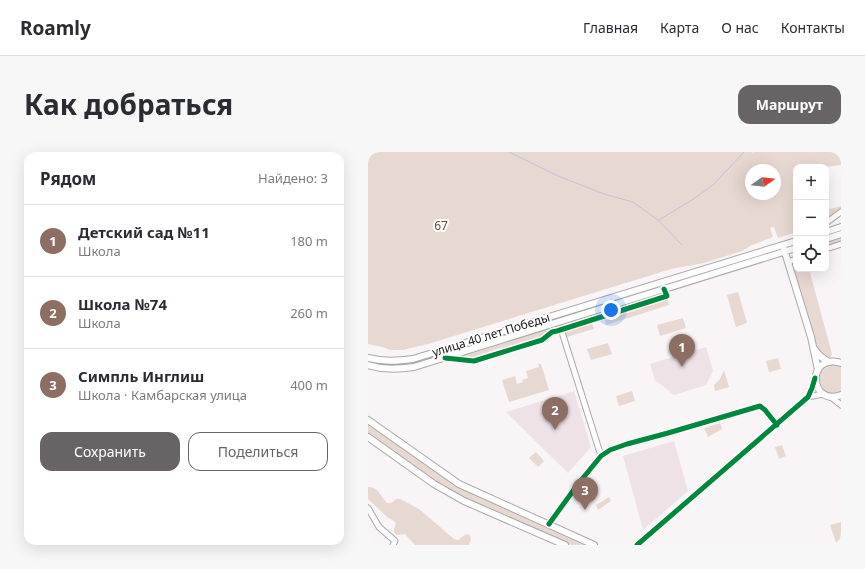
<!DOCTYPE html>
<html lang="ru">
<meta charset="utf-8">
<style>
body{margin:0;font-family:"Noto Sans",sans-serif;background:#f7f7f7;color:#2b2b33}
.controls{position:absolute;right:12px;top:12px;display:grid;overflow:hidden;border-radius:8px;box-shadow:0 4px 16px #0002}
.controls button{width:36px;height:36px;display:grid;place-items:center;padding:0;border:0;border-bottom:1px solid #e1e1e2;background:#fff;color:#2b2b33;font:20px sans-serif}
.compass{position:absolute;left:377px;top:12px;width:36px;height:36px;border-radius:50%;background:#fff;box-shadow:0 4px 16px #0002;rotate:76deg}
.you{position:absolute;left:243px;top:158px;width:14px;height:14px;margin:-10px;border:3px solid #fff;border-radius:50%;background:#1a73e8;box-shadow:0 0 0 6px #1a73e833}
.badge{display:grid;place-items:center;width:26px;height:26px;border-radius:50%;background:#686466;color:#fff;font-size:13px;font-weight:700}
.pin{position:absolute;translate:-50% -33px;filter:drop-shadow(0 1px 2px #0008)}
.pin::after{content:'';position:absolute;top:21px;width:14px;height:12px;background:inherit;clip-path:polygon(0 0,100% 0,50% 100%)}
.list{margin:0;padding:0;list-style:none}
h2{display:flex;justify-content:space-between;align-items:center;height:52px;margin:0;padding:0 16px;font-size:17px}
h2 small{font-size:13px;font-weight:400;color:#7c7c81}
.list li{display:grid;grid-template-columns:26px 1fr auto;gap:12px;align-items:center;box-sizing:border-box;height:72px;padding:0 16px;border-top:1px solid #e1e1e2}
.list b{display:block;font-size:15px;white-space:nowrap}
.list p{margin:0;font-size:13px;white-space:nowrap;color:#7c7c81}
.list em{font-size:13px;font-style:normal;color:#7c7c81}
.actions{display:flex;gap:8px;padding:12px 16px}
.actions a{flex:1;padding:9px 0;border:1px solid #686466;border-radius:12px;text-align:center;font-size:14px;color:#686466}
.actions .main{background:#686466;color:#fff}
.icon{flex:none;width:22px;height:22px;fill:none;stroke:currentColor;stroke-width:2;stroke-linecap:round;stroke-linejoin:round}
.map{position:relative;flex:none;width:473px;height:393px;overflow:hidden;border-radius:12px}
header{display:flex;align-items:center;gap:24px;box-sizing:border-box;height:56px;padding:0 20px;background:#fff;border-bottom:1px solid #e1e1e2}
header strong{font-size:19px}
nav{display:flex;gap:22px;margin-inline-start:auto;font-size:14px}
.intro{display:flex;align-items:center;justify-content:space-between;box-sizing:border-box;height:96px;padding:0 24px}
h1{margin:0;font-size:28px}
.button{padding:10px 18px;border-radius:12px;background:#686466;color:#fff;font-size:14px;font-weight:700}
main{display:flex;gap:24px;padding:0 24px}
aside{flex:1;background:#fff;border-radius:12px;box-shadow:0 4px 16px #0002}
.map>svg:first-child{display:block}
.built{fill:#eee2e7}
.green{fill:#e8d8d2;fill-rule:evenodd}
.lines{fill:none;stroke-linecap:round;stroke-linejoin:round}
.stream{stroke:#c2c2d8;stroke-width:1}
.minor-casing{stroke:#aba8a9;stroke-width:7}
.major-casing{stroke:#aba8a9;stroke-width:8}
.minor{stroke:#fefdfe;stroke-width:5}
.major{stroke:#fefdfe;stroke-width:6}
.cycleway-casing{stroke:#fff;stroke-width:8}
.cycleway{stroke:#00873e;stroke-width:5}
.labels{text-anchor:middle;stroke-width:4;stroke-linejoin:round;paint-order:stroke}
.park-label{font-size:12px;fill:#72452c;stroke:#fff}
.street-label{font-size:12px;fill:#1a1618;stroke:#fff}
</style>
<header>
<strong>Roamly</strong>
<nav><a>Главная</a><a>Карта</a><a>О нас</a><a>Контакты</a></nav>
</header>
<div class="intro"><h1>Как добраться</h1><a class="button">Маршрут</a></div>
<main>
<aside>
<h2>Рядом<small>Найдено: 3</small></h2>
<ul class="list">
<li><span class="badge" style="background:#8d6e63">1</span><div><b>Детский сад №11</b><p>Школа</p></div><em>180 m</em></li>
<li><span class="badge" style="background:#8d6e63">2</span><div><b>Школа №74</b><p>Школа</p></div><em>260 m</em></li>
<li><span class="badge" style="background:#8d6e63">3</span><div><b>Симпль Инглиш</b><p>Школа · Камбарская улица</p></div><em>400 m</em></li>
</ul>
<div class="actions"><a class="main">Сохранить</a><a>Поделиться</a></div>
</aside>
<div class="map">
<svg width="473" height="393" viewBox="0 0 473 393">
<rect width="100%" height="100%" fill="#f9f4f6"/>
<path class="built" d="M338,195L345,219L338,233L306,243L287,228L282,212Z
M206,239L223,295L200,321L138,260Z
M306,289L320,339L275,378L255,304Z"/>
<path class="green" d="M0,0H385L384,2L386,0H473V13L458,15H428V80L410,86L406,75L402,76L405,85L382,94L374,99L336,111L303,117L60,192L35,198H22L14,195L0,192ZM383,18H407V42H383Z
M473,54V59L458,69V58Z
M473,85V91L458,95V90Z
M426,109H428V117H441L464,202L462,206H459L450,198L425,114Z
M370,140L379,171L368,175L359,143Z
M299,144L301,153L238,173L236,164Z
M315,166L318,176L292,184L289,173Z
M223,168L226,177L195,186L193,177Z
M177,177L179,181L176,184L136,197L135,195L108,204L106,206L88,205Z
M240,191L244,202L223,208L219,197Z
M410,206L413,217L401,220L398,209Z
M170,212H173L181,238L141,250L134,228L147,224L149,232L155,230L154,228L160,226L158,219L171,215Z
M463,213H468L473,215V240C454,249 441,221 463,213Z
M356,218L361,235L347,239L346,233L352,227Z
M264,239L267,249L251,254L248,244Z
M352,271L354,277L340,285L336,276Z
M0,273L86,332L96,338L219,393H203L93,344L80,337L0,282Z
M414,293L418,304L411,307L407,295Z
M168,300L176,309L170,315L161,306Z
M0,335C10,334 13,345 19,351H23L28,347H32L51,357L86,387L90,388L98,382L102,383L103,387L101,393H47L37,382L29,383L26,380V376L28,372L26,369L19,365L0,347Z
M241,345L243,349L230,358L228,353Z
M473,370V393H469L462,373Z"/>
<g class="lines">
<path class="stream" d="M141,0L188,23L236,42L265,50L290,68L314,93
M291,68L327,46L345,33L376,0"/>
<defs>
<path id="minor" d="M458,71L466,65L473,60
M458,97L473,92
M420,110L428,107
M193,177L233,304
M77,206L106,209L174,188L184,180L189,179L299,144L296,137
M440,245L455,242
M463,245L473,253
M0,356L11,375L27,389L25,393
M181,372L210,332L233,304L242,298L259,292L300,281L392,254L397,258L409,273
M269,393L440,245L444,236L447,226"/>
<path id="major" d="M458,80L473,75
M458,87L473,82
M416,97L443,185L450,218
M447,198C451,204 455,207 461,210
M0,206C16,210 29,209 45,207L428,89
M473,211C438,200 441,255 473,243
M0,213C16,218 30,217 46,215L428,96
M0,268L91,332L226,393
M0,285L66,332L96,349L197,393"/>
</defs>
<use href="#minor" class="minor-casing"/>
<use href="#major" class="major-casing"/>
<use href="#minor" class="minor"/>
<use href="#major" class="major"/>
<defs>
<path id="cycleway" d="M77,206L106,209L174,188L184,180L189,179L299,144L296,137
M181,372L210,332L233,304L242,298L259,292L300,281L392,254L397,258L409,273
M269,393L440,245L444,236L447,226"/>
</defs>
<use href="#cycleway" class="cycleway-casing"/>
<use href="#cycleway" class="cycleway"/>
</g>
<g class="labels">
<g class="park-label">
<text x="73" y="78">67</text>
</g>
<g class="street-label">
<text transform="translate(123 183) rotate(-17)" y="4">улица 40 лет Победы</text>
</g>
</g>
</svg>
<div class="controls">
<button>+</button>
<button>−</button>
<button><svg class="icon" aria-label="locate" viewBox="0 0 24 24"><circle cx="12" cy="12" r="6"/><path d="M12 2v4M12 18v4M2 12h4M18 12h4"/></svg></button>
</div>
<svg class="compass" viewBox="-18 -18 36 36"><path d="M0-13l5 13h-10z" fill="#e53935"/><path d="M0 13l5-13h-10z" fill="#7c7c81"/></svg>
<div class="you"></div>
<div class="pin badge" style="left:314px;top:215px;background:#8d6e63">1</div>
<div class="pin badge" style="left:187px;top:278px;background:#8d6e63">2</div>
<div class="pin badge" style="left:217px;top:358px;background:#8d6e63">3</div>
</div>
</main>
